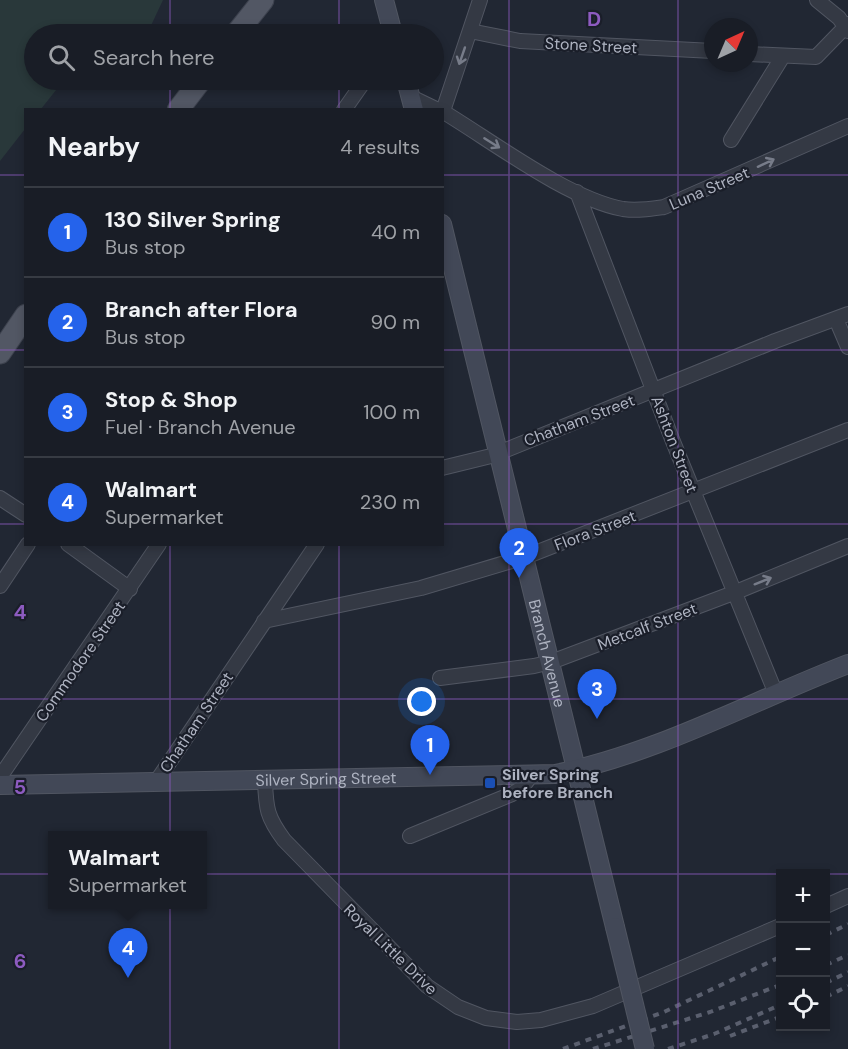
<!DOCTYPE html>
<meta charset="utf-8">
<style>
body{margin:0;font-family:"DM Sans",sans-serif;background:#22262e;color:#f1f3f6}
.controls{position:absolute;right:18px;bottom:18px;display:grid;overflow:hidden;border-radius:0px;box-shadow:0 3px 9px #0003}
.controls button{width:54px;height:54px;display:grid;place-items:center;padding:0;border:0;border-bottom:2px solid #373b43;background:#191d26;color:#f1f3f6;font:30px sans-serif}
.compass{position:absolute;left:704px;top:18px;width:54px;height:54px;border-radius:50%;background:#191d26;box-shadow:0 3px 9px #0003;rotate:44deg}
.you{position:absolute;left:422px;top:702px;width:21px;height:21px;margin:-15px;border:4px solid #fff;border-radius:50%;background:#1a73e8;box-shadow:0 0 0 9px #1a73e833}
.badge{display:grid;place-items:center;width:39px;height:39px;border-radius:50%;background:#2563eb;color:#fff;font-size:20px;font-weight:700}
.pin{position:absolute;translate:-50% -50px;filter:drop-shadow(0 2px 3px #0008)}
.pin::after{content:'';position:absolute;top:32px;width:21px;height:18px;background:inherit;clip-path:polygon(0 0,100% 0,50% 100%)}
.popup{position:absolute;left:48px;top:831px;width:159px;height:78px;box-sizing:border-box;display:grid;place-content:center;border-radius:0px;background:#191d26;filter:drop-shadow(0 2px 4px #0005);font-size:20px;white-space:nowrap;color:#9fa2a7}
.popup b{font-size:22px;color:#f1f3f6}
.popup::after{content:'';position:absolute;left:50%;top:100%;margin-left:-12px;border:12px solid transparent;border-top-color:#191d26}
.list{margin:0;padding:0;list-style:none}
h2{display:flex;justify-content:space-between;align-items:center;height:78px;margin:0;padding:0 24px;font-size:26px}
h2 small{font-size:20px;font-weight:400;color:#9fa2a7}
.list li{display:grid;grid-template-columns:39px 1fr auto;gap:18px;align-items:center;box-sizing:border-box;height:90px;padding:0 24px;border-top:2px solid #373b43}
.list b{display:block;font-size:22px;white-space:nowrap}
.list p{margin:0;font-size:20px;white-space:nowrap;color:#9fa2a7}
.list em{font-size:20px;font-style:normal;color:#9fa2a7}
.icon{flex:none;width:33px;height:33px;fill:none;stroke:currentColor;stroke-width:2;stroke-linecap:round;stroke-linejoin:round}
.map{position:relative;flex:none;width:848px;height:1049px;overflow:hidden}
.search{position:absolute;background:#191d26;box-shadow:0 3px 9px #0003;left:24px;top:24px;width:420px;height:66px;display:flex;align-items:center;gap:15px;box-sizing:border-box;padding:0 21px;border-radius:33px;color:#9fa2a7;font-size:22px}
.panel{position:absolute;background:#191d26;box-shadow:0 3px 9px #0003;left:24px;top:108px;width:420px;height:438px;border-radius:0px}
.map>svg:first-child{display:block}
.green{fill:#29383a}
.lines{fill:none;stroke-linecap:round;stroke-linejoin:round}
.street-casing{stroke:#515662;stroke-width:16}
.secondary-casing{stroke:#515662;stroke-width:20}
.primary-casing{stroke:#3d424e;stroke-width:23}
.street{stroke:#343944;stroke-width:14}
.secondary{stroke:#424857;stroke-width:18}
.primary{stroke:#525764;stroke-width:21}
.rail{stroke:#5a5f6e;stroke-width:4;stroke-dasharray:6 6;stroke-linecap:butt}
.secondary-bridge-casing{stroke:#515662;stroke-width:20;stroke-linecap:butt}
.secondary-bridge{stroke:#424857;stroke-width:18}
.oneway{stroke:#777c89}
.grid{fill:none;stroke:#8d5bc0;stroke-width:1.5;stroke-opacity:0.55}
.transit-dot{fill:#1a4fb4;stroke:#1a1e29;stroke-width:2}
.labels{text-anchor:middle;stroke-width:4.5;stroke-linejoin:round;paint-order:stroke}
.street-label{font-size:16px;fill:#aeb3c1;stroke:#1a1e29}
.poi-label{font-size:16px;font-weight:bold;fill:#aeb3c1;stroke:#1a1e29;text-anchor:start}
.grid-label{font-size:20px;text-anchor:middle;font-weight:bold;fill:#8d5bc0;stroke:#1a1e29;stroke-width:4.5;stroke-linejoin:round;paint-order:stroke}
</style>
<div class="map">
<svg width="848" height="1049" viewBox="0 0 848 1049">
<rect width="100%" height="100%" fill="#212733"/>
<path class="green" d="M0,0H163L147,34H34V80H64L41,109L26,110L25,129L0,161Z"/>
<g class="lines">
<defs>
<path id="street" d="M817,0L839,18L848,31
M470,31L520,41L713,51
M749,54L816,57L848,24
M411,97L438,110
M344,110L365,80
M442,111C492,141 568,199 623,209C638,211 650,209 664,207L848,126
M443,111L480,0
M731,140L783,56
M577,192L672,439L776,694
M836,319L848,347
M442,468L491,456L775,341L848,314
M0,498L26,515
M68,544L130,589
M0,586L28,544
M264,621L421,588L525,557L848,430
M440,678L534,666L551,662L736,592L848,546
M0,777L159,544
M265,781C266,809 267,817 284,840L427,986L458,1007L486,1018L517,1022L541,1020L593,1006L780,926
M156,782L317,544
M410,836L512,794L522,788L532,774
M826,906L848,896"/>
<g id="secondary">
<path d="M384,0L393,34"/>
<path d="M406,80L414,110"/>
<path id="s1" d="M442,224L615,927"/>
<path id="s2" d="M0,785L555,774C656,754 752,701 848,664"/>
</g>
<path id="primary" d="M236,34L263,0
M178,110L201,80
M0,353L26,315"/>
</defs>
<use href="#street" class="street-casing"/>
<use href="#secondary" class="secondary-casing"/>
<use href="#primary" class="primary-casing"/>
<use href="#street" class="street"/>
<use href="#secondary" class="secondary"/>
<use href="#primary" class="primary"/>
<path class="rail" d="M826,935L848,924
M826,965L848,955
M826,983L848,972
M826,997L848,986
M730,1036L780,1017
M563,1049L664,1012L780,957
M593,1049L710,1012L780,985
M668,1049L714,1034L780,1005"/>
<defs>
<path id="secondary-bridge" d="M615,927L645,1049"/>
</defs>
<use href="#secondary-bridge" class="secondary-bridge-casing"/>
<use href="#secondary-bridge" class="secondary-bridge"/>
</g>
<defs><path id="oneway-shaft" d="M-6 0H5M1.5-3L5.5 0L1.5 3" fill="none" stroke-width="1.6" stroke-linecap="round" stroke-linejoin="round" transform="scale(1.5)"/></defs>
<g class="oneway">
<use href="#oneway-shaft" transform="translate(462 56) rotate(109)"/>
<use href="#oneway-shaft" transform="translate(492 143) rotate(32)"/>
<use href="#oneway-shaft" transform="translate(766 163) rotate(-25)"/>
<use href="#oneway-shaft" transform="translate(763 581) rotate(-22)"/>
</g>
<path class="grid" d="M170,0V34M339,0V34M509,0V1049M678,0V1049M170,80V110M339,80V110M0,175H26M442,175H848M0,350H26M442,350H848M0,524H26M442,524H848M170,544V1049M339,544V1049M0,699H848M0,874H780M826,874H848"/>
<rect class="transit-dot" x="484" y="777" width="12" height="12" rx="3"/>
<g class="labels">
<g class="street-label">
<text transform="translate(591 45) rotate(3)" y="6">Stone Street</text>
<text transform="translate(709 188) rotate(-23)" y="6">Luna Street</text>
<text transform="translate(579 420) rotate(-21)" y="6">Chatham Street</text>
<text transform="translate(675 444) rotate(69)" y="6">Ashton Street</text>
<text transform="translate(595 530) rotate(-21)" y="6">Flora Street</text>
<text transform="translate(647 626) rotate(-21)" y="6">Metcalf Street</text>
<text dy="6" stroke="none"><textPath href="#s1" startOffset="442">Branch Avenue</textPath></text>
<text transform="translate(80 661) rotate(-55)" y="6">Commodore Street</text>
<text transform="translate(196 722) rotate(-56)" y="6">Chatham Street</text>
<text dy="6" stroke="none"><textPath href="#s2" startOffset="326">Silver Spring Street</textPath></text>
<text transform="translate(391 949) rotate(44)" y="6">Royal Little Drive</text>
</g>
<g class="poi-label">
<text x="502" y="780">Silver Spring<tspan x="502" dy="18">before Branch</tspan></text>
</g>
</g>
<g class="grid-label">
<text x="594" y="26">D</text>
<text x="20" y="619">4</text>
<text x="20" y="794">5</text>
<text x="20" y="968">6</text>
</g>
</svg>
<div class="controls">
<button>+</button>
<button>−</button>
<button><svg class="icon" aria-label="locate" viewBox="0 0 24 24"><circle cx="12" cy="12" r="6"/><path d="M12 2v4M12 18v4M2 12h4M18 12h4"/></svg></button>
</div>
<svg class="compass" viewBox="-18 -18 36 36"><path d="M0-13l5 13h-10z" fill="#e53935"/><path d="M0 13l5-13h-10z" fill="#9fa2a7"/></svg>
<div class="you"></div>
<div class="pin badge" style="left:430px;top:775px">1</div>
<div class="pin badge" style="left:519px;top:578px">2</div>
<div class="pin badge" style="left:597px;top:719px">3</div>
<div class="pin badge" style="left:128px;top:978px">4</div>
<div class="popup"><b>Walmart</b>Supermarket</div>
<div class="search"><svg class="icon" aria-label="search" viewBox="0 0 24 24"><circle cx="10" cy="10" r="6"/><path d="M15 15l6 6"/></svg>Search here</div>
<section class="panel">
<h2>Nearby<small>4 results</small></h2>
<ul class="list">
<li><span class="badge">1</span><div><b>130 Silver Spring</b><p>Bus stop</p></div><em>40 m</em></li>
<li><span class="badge">2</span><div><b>Branch after Flora</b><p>Bus stop</p></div><em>90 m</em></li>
<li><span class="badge">3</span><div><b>Stop &amp; Shop</b><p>Fuel · Branch Avenue</p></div><em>100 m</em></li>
<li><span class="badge">4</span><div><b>Walmart</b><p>Supermarket</p></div><em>230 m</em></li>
</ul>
</section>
</div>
